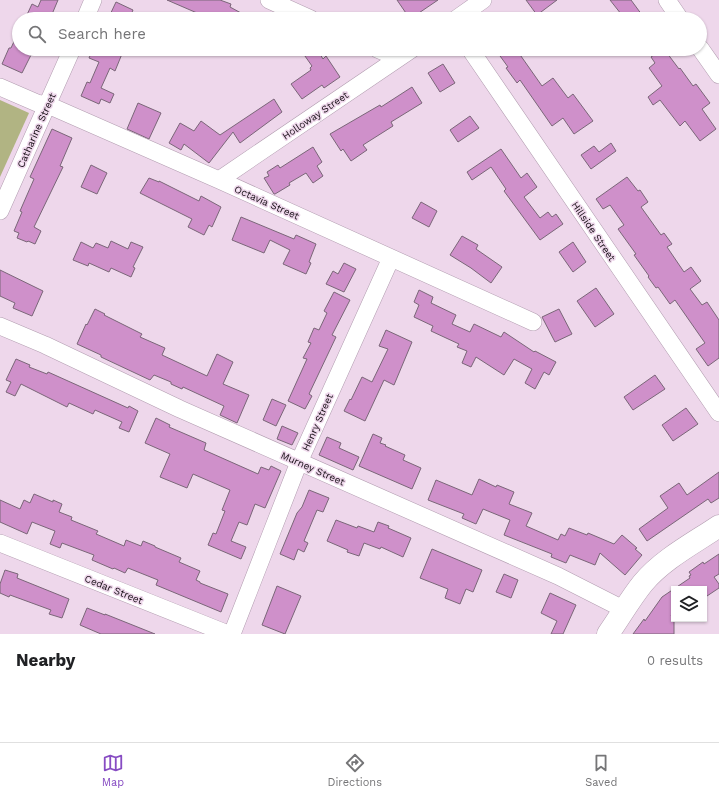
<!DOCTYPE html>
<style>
body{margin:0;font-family:"Work Sans",sans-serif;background:#f2f2f2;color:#202124}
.controls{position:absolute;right:12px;bottom:12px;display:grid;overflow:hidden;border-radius:0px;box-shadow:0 1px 3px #0004}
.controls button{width:36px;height:36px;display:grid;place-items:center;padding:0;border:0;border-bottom:1px solid #e0e0e0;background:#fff;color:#202124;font:20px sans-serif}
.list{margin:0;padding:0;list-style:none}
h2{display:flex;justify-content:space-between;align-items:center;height:52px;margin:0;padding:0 16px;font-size:17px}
h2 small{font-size:13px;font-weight:400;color:#757577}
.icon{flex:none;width:22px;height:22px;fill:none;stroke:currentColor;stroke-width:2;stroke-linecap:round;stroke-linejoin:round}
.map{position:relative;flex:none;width:719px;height:634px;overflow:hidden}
.search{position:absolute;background:#fff;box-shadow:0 1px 3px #0004;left:12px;right:12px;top:12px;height:44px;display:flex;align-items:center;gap:10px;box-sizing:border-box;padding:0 14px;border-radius:22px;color:#757577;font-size:15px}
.sheet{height:108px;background:#fff}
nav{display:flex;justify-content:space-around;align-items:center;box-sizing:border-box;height:56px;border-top:1px solid #e0e0e0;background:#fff;font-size:11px;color:#757577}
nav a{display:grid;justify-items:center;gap:2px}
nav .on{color:#874cc3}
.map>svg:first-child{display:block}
.green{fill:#b1b483}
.building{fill:#cf90ca;stroke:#7a6678}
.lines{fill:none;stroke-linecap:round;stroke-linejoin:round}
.minor-casing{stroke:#b29db0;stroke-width:18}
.major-casing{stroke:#b29db0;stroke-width:23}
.minor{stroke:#fff;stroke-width:17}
.major{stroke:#fff;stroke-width:22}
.labels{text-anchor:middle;stroke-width:3;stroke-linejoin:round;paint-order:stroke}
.street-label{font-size:10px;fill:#150d14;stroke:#eed7eb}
</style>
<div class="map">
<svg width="719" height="634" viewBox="0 0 719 634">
<rect width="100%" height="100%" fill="#eed7eb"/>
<path class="green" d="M0,100L29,113L0,177Z"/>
<path class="building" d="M41,0H58L50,19H25L32,4L38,7Z
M167,0H220L231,4L230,7L252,19H211Z
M397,0H438L410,19Z
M526,0H557L537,15Z
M610,0H631L645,19H625Z
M116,2L133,10L129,19H108Z
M19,31V49H34L22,73L2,64L9,48H11Z
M93,49H124L115,71L110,68L101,88L114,94L110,103L101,99L99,104L81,96L87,82L90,83L99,62L89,58Z
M300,49H317L323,59L326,56L340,77L324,88L322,85L302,99L291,84L311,70L310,68L312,66Z
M495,49H516L542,86L553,78L568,98L573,94L593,121L574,134L563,118L552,126L520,80L517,83L506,68L508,67Z
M662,49H664L679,69L680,68L693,86L696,84L710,103L702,109L716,129L700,141L685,121L680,126L660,100L653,105L648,97L662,86L649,68L655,63L651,57Z
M443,64L455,83L440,92L428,73Z
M412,87L422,103L391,122L393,126L363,145L367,150L351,161L343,149L341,151L330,134L380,105L381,107Z
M274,99L282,112L240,143L233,132L209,163L184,144L181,150L169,143L180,123L194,131L201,121L220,135Z
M138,103L161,113L149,139L127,129Z
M470,116L479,128L458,142L450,130Z
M52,129L72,138L60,166L63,167L34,227L41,231L35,244L28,241L27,242L17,238L19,233L14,231L22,212L20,211L34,179L30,177Z
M611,143L616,151L591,169L581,155L594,146L599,152Z
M313,147L322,162L317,166L323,176L313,183L306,173L289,183L290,185L275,194H274L264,178L269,176L267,172L278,165L280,168Z
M501,149L521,178L527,173L537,187L524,197L540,218L548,212L552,217L556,214L563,224L540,240L504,191L506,189L491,167L472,180L467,172Z
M91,165L107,173L97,194L81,187Z
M627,177L638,191L640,190L648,202L641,207L661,235L664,233L672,244L667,247L684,272L691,267L701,281L690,289L702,305L707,302L719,320V358L708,366L696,349L705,343L675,300L670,304L658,287L656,288L648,277L649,276L634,255L636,254L618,229L624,225L610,205L603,209L596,199Z
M149,178L159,182V181L199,201L201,196L221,207L212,227L209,225L204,235L188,227L192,219L140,193Z
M421,202L437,211L429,227L412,218Z
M241,217L294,239L296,235L316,244L309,262L311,263L306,274L283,264L290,250L270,240L264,253L232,240Z
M462,236L478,245L476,249L502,267L491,283L471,268L450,255Z
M111,241L128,249L131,242L143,247L133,267L135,268L131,277L111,268L109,272L89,263L88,266L73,260L81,242L93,248L96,243L108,248Z
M573,242L586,262L573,272L559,252Z
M344,263L356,269L344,292L326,284L333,271L338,274Z
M0,270L43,291L32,316L13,308L15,303L0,296Z
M596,288L614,314L595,327L577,301Z
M419,290L433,297L431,303L456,315L452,324L470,332L474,324L501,337L504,332L534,352L535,351L556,362L549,375L544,372L535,389L525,383L532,369L514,359L504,375L476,357L471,367L462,363L467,351L457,347L459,344L431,331L433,326L414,317L419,305L414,302Z
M334,292L350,300L332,335L336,337L309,394L312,396L305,409L288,401L307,359L303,358L311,343L308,342L314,328L319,330L327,313L324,311Z
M95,309L105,314L104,315L142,334L140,337L165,348L162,355L207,376L217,354L233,362L223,384L249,395L237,423L220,415L224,406L183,387L182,389L171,384V382L154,375L150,380L101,357V355L77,344L86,324L87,325Z
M559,309L572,334L555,342L542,317Z
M386,330L412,342L394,385L384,380L365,421L344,411L350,399L351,400L362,377L372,382L388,349L379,346Z
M16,359L30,365L29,367L47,374L48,372L128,408L129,406L138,411L129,432L119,428L122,422L95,410L93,414L69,403L67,407L21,384L15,396L6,392L11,382L6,380Z
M655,375L665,389L633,410L624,397Z
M272,399L286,405L276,426L263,420Z
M686,408L698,424L673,441L662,425Z
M156,418L170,425L169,427L206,443L204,450L258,474L261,467L269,470L271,466L281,471L265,508L255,504L247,525L239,522L231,541L246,547L241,559L208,545L213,533L216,534L225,511L222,510L230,490L193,474L187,488L160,477L170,454L145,443Z
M282,426L298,433L292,445L277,439Z
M373,434L382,438L380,443L386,445L385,446L405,455L403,460L421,468L412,489L359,466Z
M327,437L341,443L339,448L359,457L353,470L319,455Z
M719,472V498L711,503L708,499L647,541L639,529L668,508L660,496L679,483L687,495Z
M479,479L496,487L497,485L514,492L509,504L532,513L526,526L558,540L561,534L565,536L569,528L587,535L588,533L614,544L622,535L637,548L635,549L642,555L625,575L600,553L595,565L570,555L566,563L551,557L552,554L504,535L510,520L483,509L476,524L462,518L464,514L428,500L436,480L472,495Z
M309,490L329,498L323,512L317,510L304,541L308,543L304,552L298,549L294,560L280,554L297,513L302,507Z
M34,494L53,502V500L62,504L59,512L72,517L71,520L98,531L96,534L124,546L126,540L141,546L143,541L155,546V547L181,558L179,562L200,571L196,580L200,582V583L228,594L221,612L156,585L158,580L128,568L125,573L114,568L113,569L92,560L94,555L62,543L60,548L50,544L55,531L32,522L27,534L0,522V500L20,509L24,500L30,503Z
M336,520L357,528L358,526L374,532L378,522L389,526L388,528L411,538L403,557L381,547L380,549L364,543L359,556L347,552L348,550L327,541Z
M432,549L482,570L473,592L466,589L460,604L445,598L448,589L420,578Z
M719,554V574L714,577L719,584V588L704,598V589H674V611L671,616L676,619L674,622V634H633L644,619L645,621L662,597L690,578L689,576L691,575L689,572L703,562L704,564Z
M5,570L18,574L17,578L69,599L62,618L49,614L51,610L10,595L9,597L0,593V584Z
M504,574L518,580L511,598L496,592Z
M277,586L301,596L285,634L262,625Z
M550,593L576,605L563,634H551L557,621L541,613Z
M87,608L105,615V614L155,634H101L80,625Z"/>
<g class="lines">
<defs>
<path id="minor" d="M269,0L311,19
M667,0L680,19
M85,19L93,0
M456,19L483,0
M700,48L719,75
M377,49L398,58
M470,49L719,413
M0,87L37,103L48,105L219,180L533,322
M219,180L412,49
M0,211L72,49
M0,326L45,345L180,409L558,576L625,610
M0,543L228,634
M232,634L299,462L391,258"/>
<path id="major" d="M608,634C620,617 630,599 643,583C663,559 694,543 719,526"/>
</defs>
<use href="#minor" class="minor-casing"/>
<use href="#major" class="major-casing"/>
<use href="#minor" class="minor"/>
<use href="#major" class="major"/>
</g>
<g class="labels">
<g class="street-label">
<text transform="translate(315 115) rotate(-34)" y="4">Holloway Street</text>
<text transform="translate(36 130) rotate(-66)" y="4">Catharine Street</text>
<text transform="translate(267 202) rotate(24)" y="4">Octavia Street</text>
<text transform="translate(594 231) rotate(56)" y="4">Hillside Street</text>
<text transform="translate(317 422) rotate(-66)" y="4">Henry Street</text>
<text transform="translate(313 468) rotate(24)" y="4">Murney Street</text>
<text transform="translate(114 589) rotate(22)" y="4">Cedar Street</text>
</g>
</g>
</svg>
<div class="controls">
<button><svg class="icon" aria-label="layers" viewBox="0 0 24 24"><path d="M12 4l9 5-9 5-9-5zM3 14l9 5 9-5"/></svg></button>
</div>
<div class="search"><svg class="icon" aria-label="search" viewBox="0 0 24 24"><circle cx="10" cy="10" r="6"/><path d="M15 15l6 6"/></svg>Search here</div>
</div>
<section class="sheet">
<h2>Nearby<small>0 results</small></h2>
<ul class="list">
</ul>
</section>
<nav>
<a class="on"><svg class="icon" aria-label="map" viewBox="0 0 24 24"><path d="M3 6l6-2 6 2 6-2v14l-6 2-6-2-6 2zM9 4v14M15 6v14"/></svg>Map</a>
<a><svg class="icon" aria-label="directions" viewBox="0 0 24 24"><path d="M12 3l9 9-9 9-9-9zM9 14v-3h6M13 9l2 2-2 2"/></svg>Directions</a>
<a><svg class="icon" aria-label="saved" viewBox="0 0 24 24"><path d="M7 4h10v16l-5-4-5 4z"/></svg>Saved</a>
</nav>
